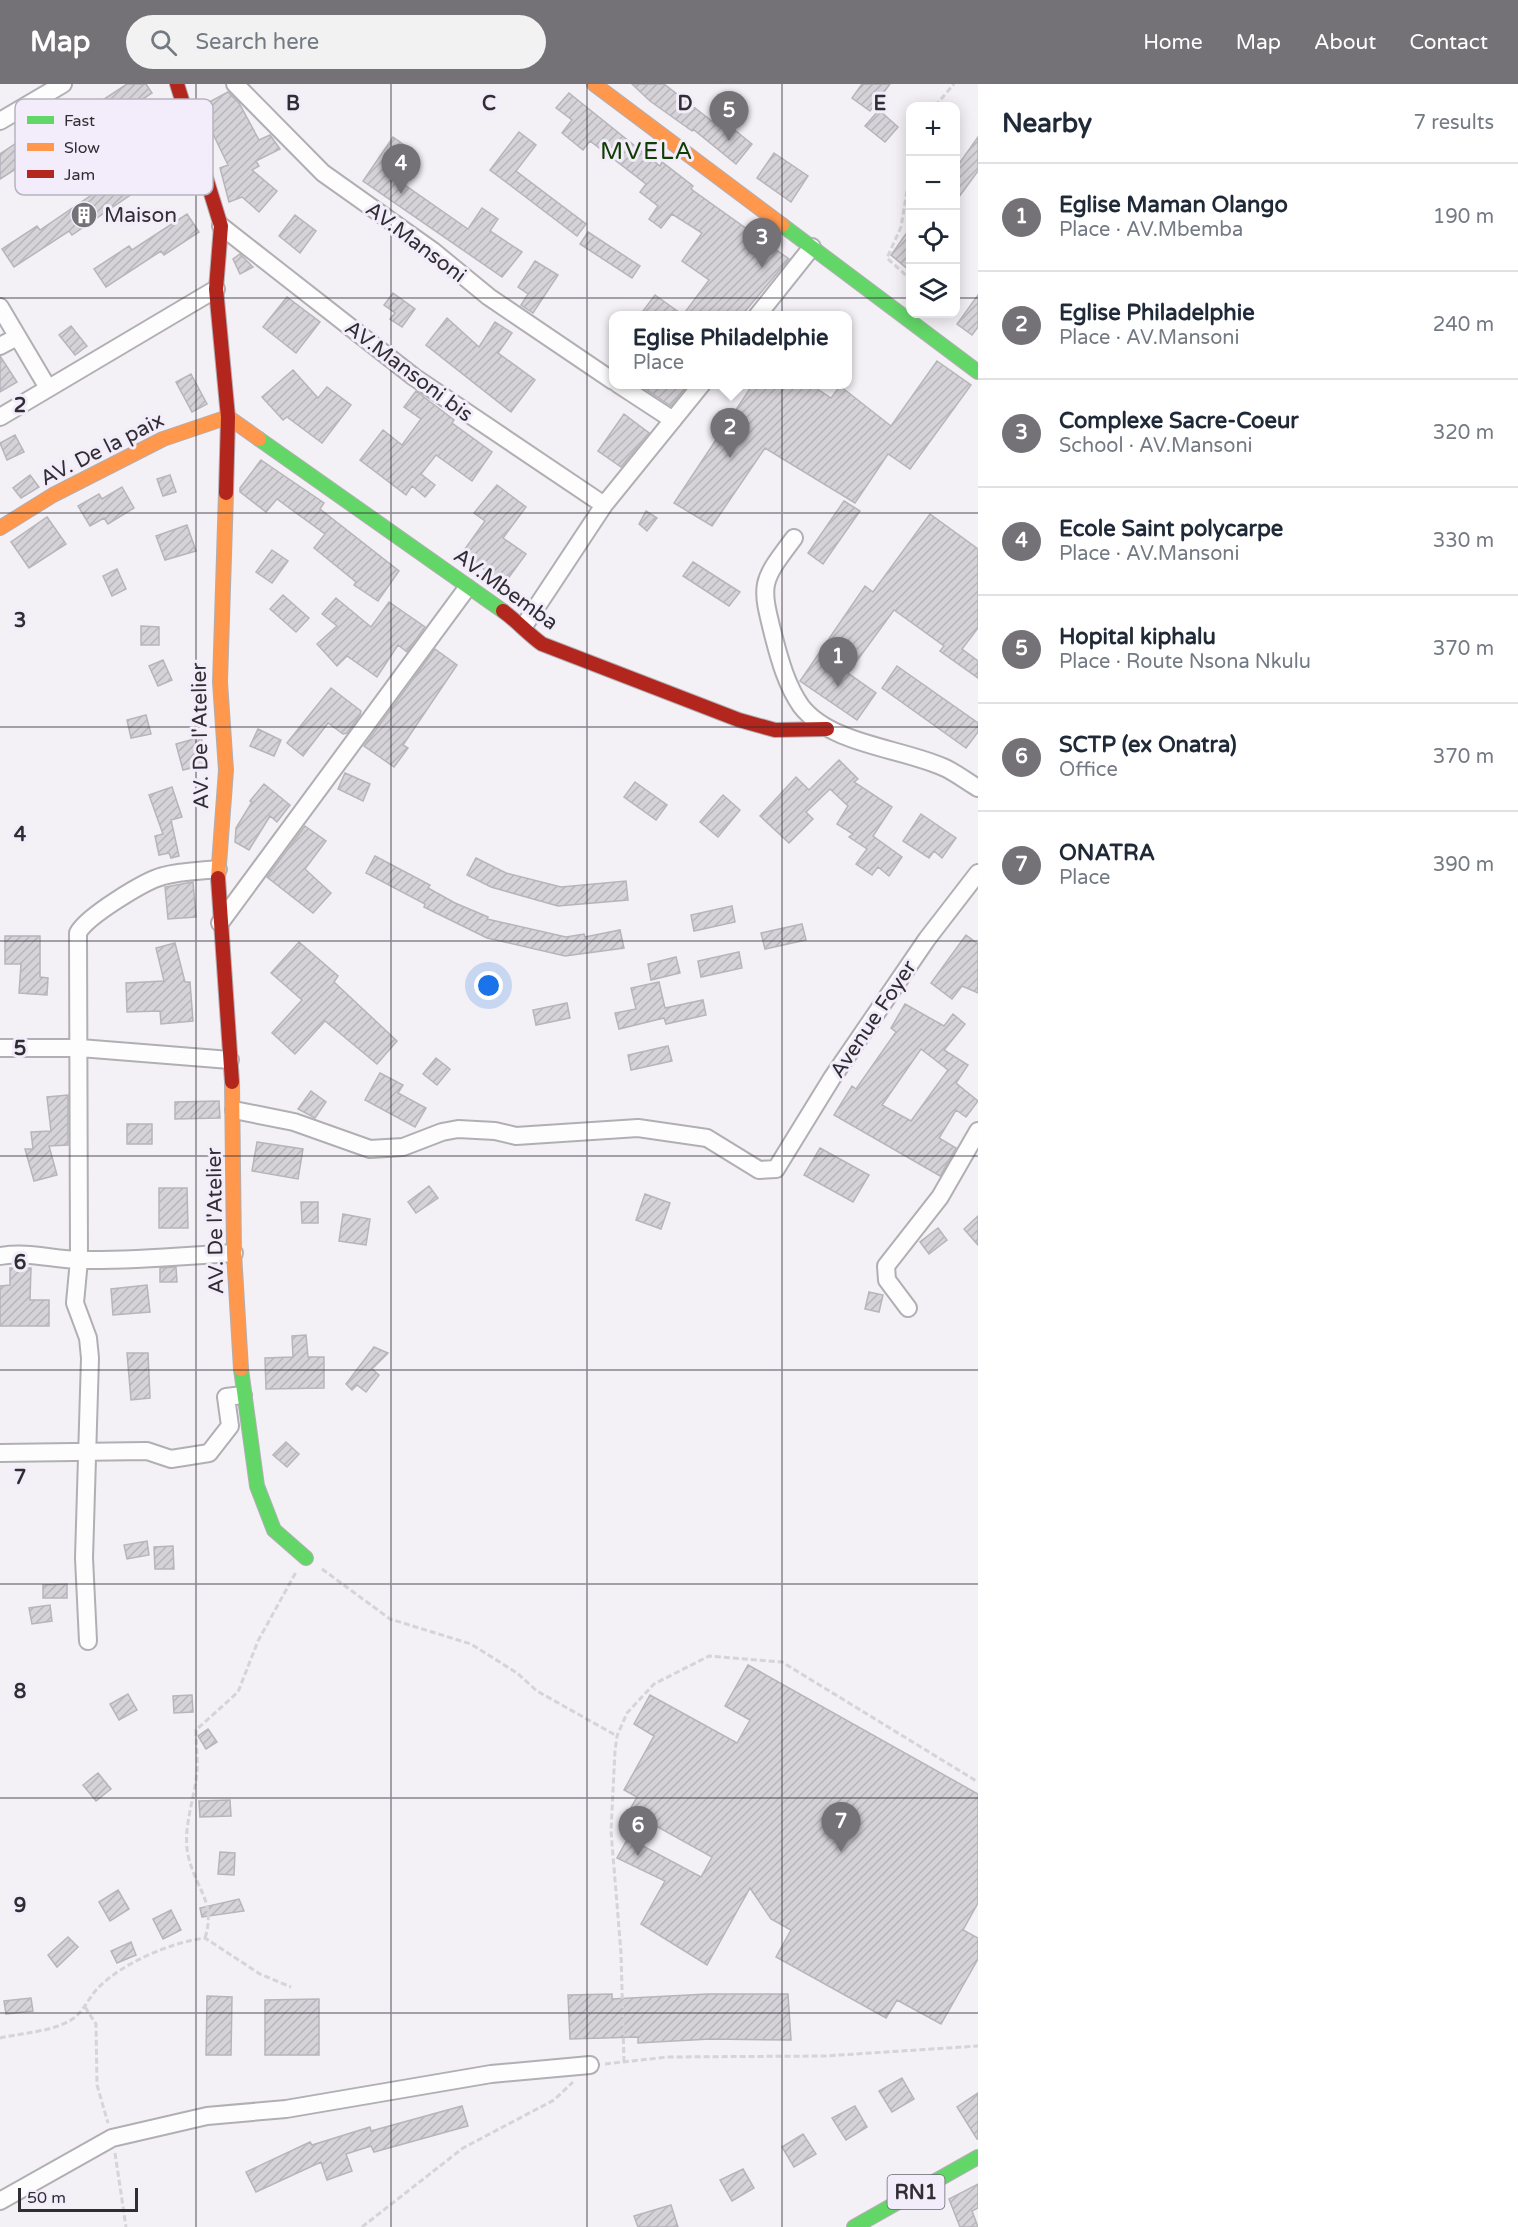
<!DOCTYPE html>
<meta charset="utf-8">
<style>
body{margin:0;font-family:"Varela Round",sans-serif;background:#f2f2f3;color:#1f2937}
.controls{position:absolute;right:18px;top:18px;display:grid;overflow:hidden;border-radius:12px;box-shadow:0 3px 15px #0003}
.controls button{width:54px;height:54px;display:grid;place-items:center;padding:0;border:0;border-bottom:2px solid #e0e1e3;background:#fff;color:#1f2937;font:30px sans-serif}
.scale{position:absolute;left:18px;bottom:15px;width:120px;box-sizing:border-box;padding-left:6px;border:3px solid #302e33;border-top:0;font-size:16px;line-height:21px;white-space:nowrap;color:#302e33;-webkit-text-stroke:4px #f3ecfa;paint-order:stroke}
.you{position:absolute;left:489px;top:902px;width:21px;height:21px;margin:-15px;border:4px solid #fff;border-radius:50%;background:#1a73e8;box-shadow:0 0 0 9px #1a73e833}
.badge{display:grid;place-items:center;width:39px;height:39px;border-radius:50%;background:#747277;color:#fff;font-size:20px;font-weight:700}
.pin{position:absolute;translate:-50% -50px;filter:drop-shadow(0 2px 3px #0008)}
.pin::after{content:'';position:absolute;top:32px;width:21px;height:18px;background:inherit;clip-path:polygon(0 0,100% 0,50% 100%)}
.popup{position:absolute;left:609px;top:227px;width:243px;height:78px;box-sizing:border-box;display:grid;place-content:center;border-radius:12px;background:#fff;filter:drop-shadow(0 2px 4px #0005);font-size:20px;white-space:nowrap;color:#747a83}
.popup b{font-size:22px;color:#1f2937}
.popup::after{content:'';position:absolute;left:50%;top:100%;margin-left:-12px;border:12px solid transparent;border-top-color:#fff}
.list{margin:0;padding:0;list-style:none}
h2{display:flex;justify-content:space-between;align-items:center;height:78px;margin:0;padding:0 24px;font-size:26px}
h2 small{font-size:20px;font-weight:400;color:#747a83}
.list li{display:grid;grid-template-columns:39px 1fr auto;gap:18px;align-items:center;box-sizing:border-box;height:108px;padding:0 24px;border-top:2px solid #e0e1e3}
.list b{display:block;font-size:22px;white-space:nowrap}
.list p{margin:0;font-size:20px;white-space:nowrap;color:#747a83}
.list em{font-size:20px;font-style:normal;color:#747a83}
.icon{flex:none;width:33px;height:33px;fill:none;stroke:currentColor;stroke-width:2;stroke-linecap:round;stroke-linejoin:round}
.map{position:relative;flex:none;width:978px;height:2143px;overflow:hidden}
header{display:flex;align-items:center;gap:36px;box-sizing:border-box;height:84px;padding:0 30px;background:#747277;color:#fff}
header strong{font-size:28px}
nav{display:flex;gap:33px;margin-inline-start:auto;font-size:21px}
.search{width:420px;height:54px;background:#f2f2f3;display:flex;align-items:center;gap:15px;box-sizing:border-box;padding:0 21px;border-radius:33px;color:#747a83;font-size:22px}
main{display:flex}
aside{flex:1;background:#fff}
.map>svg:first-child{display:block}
.building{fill:url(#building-hatch);stroke:#b7b5ba;stroke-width:1.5;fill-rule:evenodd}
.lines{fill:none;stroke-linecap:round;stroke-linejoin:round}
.street-casing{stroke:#b1afb3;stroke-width:20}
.fast-casing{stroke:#b1afb3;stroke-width:16}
.slow-casing{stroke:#b1afb3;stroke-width:16}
.jam-casing{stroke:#b1afb3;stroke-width:16}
.path{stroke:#d5d4d7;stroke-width:3;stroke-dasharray:6 3;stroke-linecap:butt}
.street{stroke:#fdfdfe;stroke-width:16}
.fast{stroke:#63d668;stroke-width:14}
.slow{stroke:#ff974d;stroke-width:14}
.jam{stroke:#b3261e;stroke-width:14}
.grid{fill:none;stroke:#302e33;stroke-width:1.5;stroke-opacity:0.55}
.labels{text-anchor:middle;stroke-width:6;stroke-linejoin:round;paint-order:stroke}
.shield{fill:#f3ecfa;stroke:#6a676f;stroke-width:1.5}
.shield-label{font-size:20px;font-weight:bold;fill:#302e33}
.poi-label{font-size:21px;fill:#302e33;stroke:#f3ecfa;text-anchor:start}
.street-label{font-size:21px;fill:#302e33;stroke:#f3ecfa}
.quarter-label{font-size:24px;letter-spacing:1.5px;fill:#103d01;stroke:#f3ecfa}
.key{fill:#f3ecfa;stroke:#b8b3be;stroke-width:1.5}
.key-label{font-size:16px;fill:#302e33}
.grid-label{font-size:20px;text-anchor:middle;font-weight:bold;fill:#302e33;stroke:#f3ecfa;stroke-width:6;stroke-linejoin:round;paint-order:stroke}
</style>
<header>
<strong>Map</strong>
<div class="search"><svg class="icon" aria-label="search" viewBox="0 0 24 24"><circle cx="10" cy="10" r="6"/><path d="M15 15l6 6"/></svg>Search here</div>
<nav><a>Home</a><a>Map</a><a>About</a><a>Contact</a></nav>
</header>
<main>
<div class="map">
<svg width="978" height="2143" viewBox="0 0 978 2143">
<defs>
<pattern id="building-hatch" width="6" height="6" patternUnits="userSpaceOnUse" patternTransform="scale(1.5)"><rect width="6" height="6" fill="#d5d2d8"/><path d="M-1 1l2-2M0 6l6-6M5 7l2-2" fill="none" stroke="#b7b5ba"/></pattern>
</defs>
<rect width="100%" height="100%" fill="#f3f0f6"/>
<path class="building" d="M127,0H146L152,9L117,32L113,26L59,62L47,44L82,21L86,27Z
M632,0H664L717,41L721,35L752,60L736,80L694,46L692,47L650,17Z
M862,0H890L870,27L852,14Z
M228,8L239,19L259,56L270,51L280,65L256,77L259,82L252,86L277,107L259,128L242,113L229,118L220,84L228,81L200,23Z
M569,9L660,82L662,78L693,102L691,105L789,175L742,231H640L655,211L683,231L709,196L682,177L702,149L672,130L661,144L649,135L658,122L640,108L646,100L590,57L583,66L562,49L572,36L556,24Z
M879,26L898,43L885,58L865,42Z
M519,48L536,61L516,87L586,140L577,152L490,86Z
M393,53L411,66L392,92L468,145L482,124L498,135L490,147L522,168L502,193L363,97Z
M978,53V87L956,117V84Z
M24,54L36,72L0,95V70Z
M774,69L808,92L791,118L757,94Z
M149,72L161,90L72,151L69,147L14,183L2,165L37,142L40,146Z
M187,130L199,148L164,171L161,167L106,203L94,185L129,162L132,166Z
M295,131L316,147L300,169L279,152Z
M910,144V187L891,171Z
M588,148L640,182L632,194L580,160Z
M240,170L253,183L240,190L233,175Z
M535,177L558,191L533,229L521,221L528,210L518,203Z
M393,209L415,225L402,243L390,235L395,229L384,221Z
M978,211V243L972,251L957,240Z
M287,213L320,238L296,269L263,243Z
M447,234L479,263L495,238L512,249L498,269L535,296L511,328L426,261Z
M71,242L87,262L75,271L59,251Z
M0,272L17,298L0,308Z
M937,277L971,301L910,385L888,370L855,419L765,364L712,442L674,419L753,300H810L831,314L840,302L891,342Z
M293,286L318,314L327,303L351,321L322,359L287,333L283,336L262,313Z
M191,290L207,320L192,328L176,298Z
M638,300H688L671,322Z
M416,307L454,336L452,339L492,368L472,397L436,371L421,390L435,401L425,413L412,402L406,411L360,376L383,346L402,361L421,335L404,323Z
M624,330L649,349L621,383L598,367Z
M15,351L24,368L7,376L0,359Z
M261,376L324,419L320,425L399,487L378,517L354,501L356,498L314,464L325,450L277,415L266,428L240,408V404Z
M30,391L39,403L21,414L13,404Z
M170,391L176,408L163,412L157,395Z
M497,401L526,423L503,454L526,470L504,500L462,469L485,437L474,429Z
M122,403L134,424L108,440L104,434L90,442L78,422L99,410L102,415Z
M844,417L860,427L823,480L808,469Z
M646,427L657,434L647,447L639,440Z
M930,430L978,465V544L962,565L978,577V594L940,567L944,562L894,526L848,589L876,609L857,636L800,597L865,502L873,508Z
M47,433L66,460L29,484L11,458Z
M187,441L196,467L165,476L156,452Z
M272,466L288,477L272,499L256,488Z
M693,478L740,508L729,522L683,492Z
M117,485L126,505L112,512L103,492Z
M283,511L309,534L296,548L270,525Z
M336,514L371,543L389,518L425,543L407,568L398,561L377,593L347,572L337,582L317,560L337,542L322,530Z
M141,542L159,543V561H141Z
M435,565L457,581L403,661L408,664L394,683L364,662Z
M163,576L172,596L158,602L149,582Z
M897,582L978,639V648L966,664L882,604Z
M331,604L361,627L360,631L347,649L343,650L328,639L303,672L287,659Z
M146,631L151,650L131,654L127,636Z
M258,645L281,656L274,672L250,662Z
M201,653L208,680L183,686L176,660Z
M839,676L858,695L854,698L892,723L873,752L902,773L889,792L878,783L872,791L856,780L867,765L849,753L853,750L837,740L848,722L830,705L806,728L813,735L789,759L760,732L796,693L809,706Z
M345,689L370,700L363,717L338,705Z
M635,698L667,721L656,736L624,713Z
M264,700L290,721L277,738L270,732L249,766L235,758L236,744L252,718L250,717Z
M172,703L182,733L171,736L179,772L171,774L169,769L159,771L155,752L163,750L149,711Z
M723,711L740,726L718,753L700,738Z
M921,730L956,754L942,774L934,767L929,774L903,757Z
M305,742L326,757L305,785L331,809L313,829L267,793Z
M375,772L430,801L428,804L455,819L488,833L487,835L566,853L584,850L585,853L620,846L624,864L565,872L487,854L424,823L425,820L366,789Z
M476,774L506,789L561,803L626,797L628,816L558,822L526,813L491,803L467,791Z
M193,798L196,833L168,835L165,803Z
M732,822L735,838L694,847L691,831Z
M802,840L806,856L765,865L761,849Z
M966,851L978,860V909L962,902L952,915L931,899Z
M5,852H40V893L48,894L47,911L19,909L21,880H5Z
M299,858L338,892L334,898L397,957L377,980L325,937L295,970L272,949L302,916L271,889Z
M175,859L185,898H190L193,937L161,940L160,927L127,928L126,899L164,897L156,864Z
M739,868L742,884L701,893L698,877Z
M676,873L680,889L651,896L648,880Z
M659,898L665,924L703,916L706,931L666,940L664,934L619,945L615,929L636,925L631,904Z
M567,919L570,934L536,941L533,926Z
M905,920L944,942L953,930L965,940L944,966L968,981L956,999L978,1017L966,1033L956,1026L939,1054L956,1064L940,1092L834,1031L852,1002L856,1005L896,948L891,944ZM921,965L948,986L911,1037L882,1021Z
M668,962L672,977L631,986L628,971Z
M436,974L450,985L437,1001L423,990Z
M380,989L403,1001L398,1009L426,1024L415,1043L365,1016Z
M311,1007L326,1018L315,1034L298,1025Z
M68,1011V1061L49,1062L57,1091L34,1097L25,1065H33L31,1048L51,1047L47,1013Z
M219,1017L220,1034L175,1035V1018Z
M127,1040H152V1060H127Z
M257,1058L303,1065L298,1095L252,1087Z
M820,1064L869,1091L853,1118L804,1091Z
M429,1102L438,1114L416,1129L408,1118Z
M159,1104H187L188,1144H159Z
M645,1110L670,1119L661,1145L636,1136Z
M301,1118H318V1139H302Z
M343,1130L370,1135L366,1161L339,1157Z
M978,1132V1161L964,1145Z
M938,1144L947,1156L929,1170L920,1158Z
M176,1183L177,1198H160V1184Z
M10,1184H31L30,1216H49V1242H0V1202L10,1201Z
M147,1201L150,1228L113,1231L111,1205Z
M869,1208L883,1211L879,1228L865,1225Z
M306,1251L308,1273H324V1304L266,1305L265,1274L293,1273L292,1252Z
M374,1263L388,1269L372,1285L379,1291L366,1308L357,1301L352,1306L346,1300Z
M127,1269H148L150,1314L131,1316Z
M286,1358L299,1370L287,1383L273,1371Z
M147,1457L149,1471L127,1475L124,1461Z
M173,1462L174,1485H155L154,1463Z
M67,1500V1514H43V1501Z
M50,1521L52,1537L32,1540L29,1524Z
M748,1581L978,1710V1819L963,1846L978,1854V1875L941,1940L897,1916L886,1934L776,1873L791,1846L771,1835L750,1804L707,1881L641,1840L665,1797L617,1774L628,1754L701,1793L712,1773L629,1727L637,1713L624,1706L654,1652L634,1640L650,1611L737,1659L750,1636L725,1622Z
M128,1610L137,1626L119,1636L110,1620Z
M192,1611L193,1628L174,1629L173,1612Z
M208,1645L217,1658L206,1665L198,1652Z
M98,1689L111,1705L96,1717L83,1701Z
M230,1716L231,1732L200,1733L199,1717Z
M220,1768L235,1769L234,1791L218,1790Z
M118,1806L129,1825L110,1837L99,1818Z
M239,1815L244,1827L202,1833L200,1824Z
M171,1826L181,1846L163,1855L153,1835Z
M68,1853L78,1863L57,1883L48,1871Z
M131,1858L136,1871L117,1879L111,1867Z
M612,1910V1915L708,1910H788L791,1956L710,1955L638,1959V1953L570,1955L568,1911Z
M207,1912L232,1913L231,1971H206Z
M31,1914L33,1927L6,1930L4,1917Z
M319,1915V1971H265V1916Z
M902,1994L914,2015L892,2028L879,2007Z
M978,2009V2055H977L957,2023Z
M462,2022L468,2042L374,2068L371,2062L346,2070L352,2087L327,2096L321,2078L256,2108L246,2088L310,2058L312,2061L370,2043L371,2047Z
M855,2022L867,2043L846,2056L832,2034Z
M803,2050L816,2070L794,2083L782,2063Z
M743,2085L754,2104L732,2117L720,2096Z
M978,2100V2124L972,2127L978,2143H960L949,2115Z
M671,2121L678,2143H638L634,2132Z"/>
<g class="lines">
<defs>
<path id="street" d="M235,0L323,89L433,167L489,213L613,297
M0,37L63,0
M221,142L414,293L604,421
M0,223L48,304
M757,232L812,163
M0,262L17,253
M618,300L673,336
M0,333L216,205
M794,454C760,499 760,499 774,554C780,577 787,602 801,622C830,660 900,664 943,683C955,688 966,697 978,704
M524,542L604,421L702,300
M220,839L467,504
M0,964H80L230,976
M234,1026L294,1038L370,1065L403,1063L442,1048L458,1045L495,1047L516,1052L638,1044L707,1054L759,1086L776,1085L832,994L927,855L978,789
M0,1172C31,1167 52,1176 82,1176C133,1177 183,1172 234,1169
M908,1224L887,1196L886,1182L940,1113L978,1047
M0,1369L147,1367L171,1375L209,1369L230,1342L226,1313L243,1311
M88,1557L84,1474L90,1274L88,1254L75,1219L79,1176L78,849C86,833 144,797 163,792C180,787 200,787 218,785
M0,2117L112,2054L207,2032L286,2025L491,1990L590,1981"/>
<path id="fast" d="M782,141L978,288
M259,355L503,527
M241,1285L257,1402L274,1446L306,1474
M854,2143L978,2073"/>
<path id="slow" d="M594,0L782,141
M0,444L53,411L163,355L228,333L259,355
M218,794L226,686L220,598L226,409
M232,998L234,1169L241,1285"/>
<path id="jam" d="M177,0L221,142L216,205L228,333L226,409
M503,527C518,538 528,550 542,560L739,636L775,646L827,645
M218,794L232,998"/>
</defs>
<use href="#street" class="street-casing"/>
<use href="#fast" class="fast-casing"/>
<use href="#slow" class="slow-casing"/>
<use href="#jam" class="jam-casing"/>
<path class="path" d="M935,22L954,0
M910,89L901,143L887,174L910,195
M322,1485L390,1535L471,1560L517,1589L537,1607L617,1652
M205,1854C216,1819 197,1806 189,1775C181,1747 195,1715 197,1687C198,1674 196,1660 196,1646L238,1608L258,1557L296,1488
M85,1923L96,1940L97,2001L108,2039
M0,1954C22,1949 51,1948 71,1936C84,1928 88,1914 98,1904C122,1879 172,1858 205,1854L260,1890L291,1903
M624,1978L621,1869L611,1747L615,1667L617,1652L627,1629L654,1600L709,1572L782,1578L978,1698
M605,1980L668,1973L825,1972L978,1962
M115,2069L126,2143
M362,2143L463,2064L554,2016L573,1998"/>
<use href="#street" class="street"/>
<use href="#fast" class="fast"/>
<use href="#slow" class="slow"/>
<use href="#jam" class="jam"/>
</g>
<path class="grid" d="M196,0V2143M391,0V2143M587,0V2143M782,0V2143M0,214H910M956,214H978M0,429H978M0,643H978M0,857H978M0,1072H978M0,1286H978M0,1500H978M0,1714H978M0,1929H978"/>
<defs>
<symbol id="building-disc" viewBox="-11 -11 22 22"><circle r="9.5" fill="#747277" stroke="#f3ecfa"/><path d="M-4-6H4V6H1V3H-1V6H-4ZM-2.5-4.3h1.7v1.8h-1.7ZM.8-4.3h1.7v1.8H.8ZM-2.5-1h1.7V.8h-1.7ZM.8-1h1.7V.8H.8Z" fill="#fff"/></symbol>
</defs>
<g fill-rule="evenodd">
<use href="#building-disc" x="69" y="116" width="30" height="30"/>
</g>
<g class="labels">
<rect class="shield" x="887.5" y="2091" width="57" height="34" rx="4.5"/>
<g class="shield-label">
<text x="916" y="2115">RN1</text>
</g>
<g class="poi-label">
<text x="104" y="138">Maison</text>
</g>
<g class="street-label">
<text transform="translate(416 158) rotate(37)" y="7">AV.Mansoni</text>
<text transform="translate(409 287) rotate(37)" y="7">AV.Mansoni bis</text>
<text transform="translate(102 365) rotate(-27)" y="7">AV. De la paix</text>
<text transform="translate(506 505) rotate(36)" y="7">AV.Mbemba</text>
<text transform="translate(200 652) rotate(-91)" y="7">AV. De l'Atelier</text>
<text transform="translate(873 935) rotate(-56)" y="7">Avenue Foyer</text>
<text transform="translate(215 1137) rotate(-91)" y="7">AV. De l'Atelier</text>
</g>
<g class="quarter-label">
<text x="647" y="75">MVELA</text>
</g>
</g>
<rect x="15" y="15" width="198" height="96" rx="9" class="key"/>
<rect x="27" y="32" width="27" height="8" fill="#63d668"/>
<rect x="27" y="59" width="27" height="8" fill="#ff974d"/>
<rect x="27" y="86" width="27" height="8" fill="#b3261e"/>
<g class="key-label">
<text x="64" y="42">Fast</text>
<text x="64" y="69">Slow</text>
<text x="64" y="96">Jam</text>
</g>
<g class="grid-label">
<text x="293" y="26">B</text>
<text x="489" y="26">C</text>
<text x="685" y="26">D</text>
<text x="880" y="26">E</text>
<text x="20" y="328">2</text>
<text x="20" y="543">3</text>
<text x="20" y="757">4</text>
<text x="20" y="971">5</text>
<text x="20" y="1185">6</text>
<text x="20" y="1400">7</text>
<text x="20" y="1614">8</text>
<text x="20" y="1828">9</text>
</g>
</svg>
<div class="controls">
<button>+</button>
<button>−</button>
<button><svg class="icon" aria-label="locate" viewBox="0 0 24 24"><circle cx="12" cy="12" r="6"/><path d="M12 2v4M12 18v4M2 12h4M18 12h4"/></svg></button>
<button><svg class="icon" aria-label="layers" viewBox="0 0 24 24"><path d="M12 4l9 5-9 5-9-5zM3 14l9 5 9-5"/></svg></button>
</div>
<div class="scale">50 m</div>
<div class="you"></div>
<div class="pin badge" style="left:838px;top:603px">1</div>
<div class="pin badge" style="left:730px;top:374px">2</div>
<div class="popup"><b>Eglise Philadelphie</b>Place</div>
<div class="pin badge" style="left:762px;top:184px">3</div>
<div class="pin badge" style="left:401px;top:110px">4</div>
<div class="pin badge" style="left:729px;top:57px">5</div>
<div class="pin badge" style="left:638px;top:1772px">6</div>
<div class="pin badge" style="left:841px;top:1768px">7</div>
</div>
<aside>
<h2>Nearby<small>7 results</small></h2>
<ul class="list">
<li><span class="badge">1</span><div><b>Eglise Maman Olango</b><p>Place · AV.Mbemba</p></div><em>190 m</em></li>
<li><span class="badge">2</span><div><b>Eglise Philadelphie</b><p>Place · AV.Mansoni</p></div><em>240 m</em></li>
<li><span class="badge">3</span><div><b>Complexe Sacre-Coeur</b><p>School · AV.Mansoni</p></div><em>320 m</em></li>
<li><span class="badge">4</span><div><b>Ecole Saint polycarpe</b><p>Place · AV.Mansoni</p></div><em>330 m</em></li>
<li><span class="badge">5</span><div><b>Hopital kiphalu</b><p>Place · Route Nsona Nkulu</p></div><em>370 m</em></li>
<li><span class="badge">6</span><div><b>SCTP (ex Onatra)</b><p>Office</p></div><em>370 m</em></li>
<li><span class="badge">7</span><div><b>ONATRA</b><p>Place</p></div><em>390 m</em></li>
</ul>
</aside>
</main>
